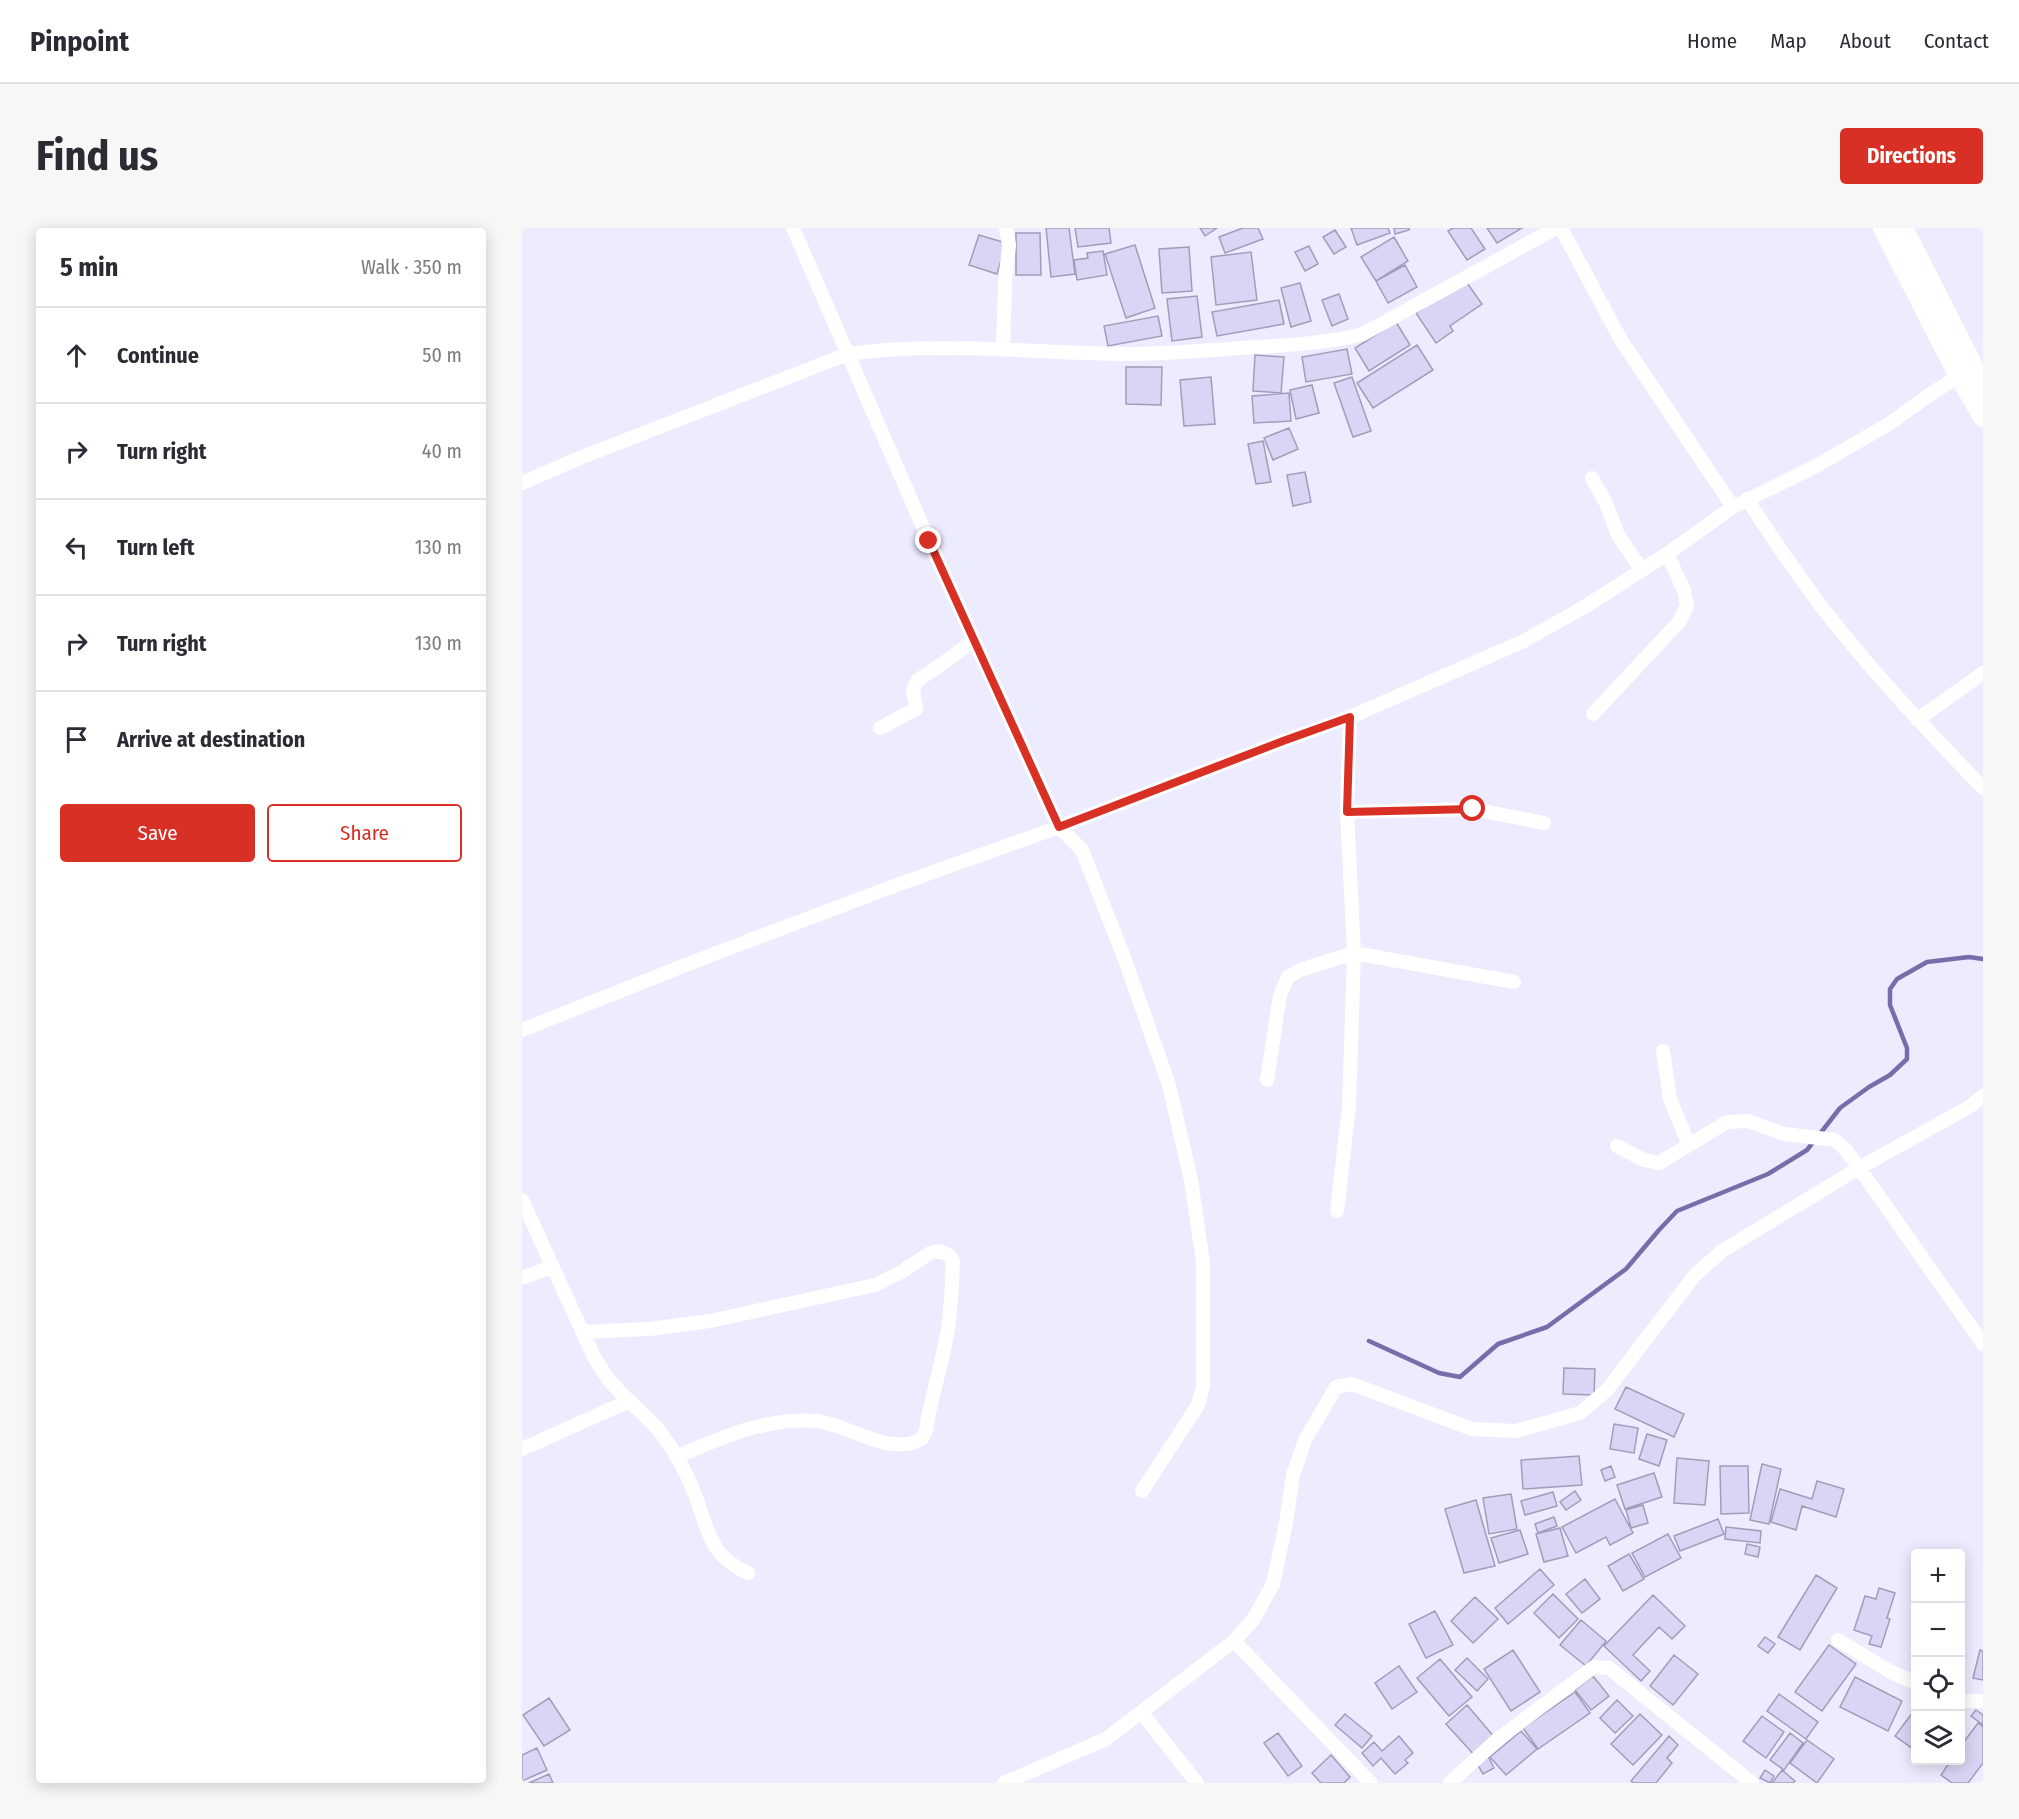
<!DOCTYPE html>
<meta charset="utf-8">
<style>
body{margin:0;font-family:"Fira Sans Condensed",sans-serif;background:#f7f7f7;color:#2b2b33}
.controls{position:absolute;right:18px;bottom:18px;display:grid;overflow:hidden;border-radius:6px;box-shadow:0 3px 15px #0003}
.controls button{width:54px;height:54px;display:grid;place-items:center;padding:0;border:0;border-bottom:2px solid #e1e1e2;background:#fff;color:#2b2b33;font:30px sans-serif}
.stop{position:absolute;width:18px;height:18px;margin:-14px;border:4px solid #d93025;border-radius:50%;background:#fff}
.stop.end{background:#d93025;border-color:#fff;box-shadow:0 2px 6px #0008}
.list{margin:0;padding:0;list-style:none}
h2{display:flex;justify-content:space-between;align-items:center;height:78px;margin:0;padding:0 24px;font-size:26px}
h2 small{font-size:20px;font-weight:400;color:#7c7c81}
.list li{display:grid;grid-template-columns:39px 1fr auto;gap:18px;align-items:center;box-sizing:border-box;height:96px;padding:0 24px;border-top:2px solid #e1e1e2}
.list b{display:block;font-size:22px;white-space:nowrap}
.list em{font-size:20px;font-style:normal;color:#7c7c81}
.actions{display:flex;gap:12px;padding:18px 24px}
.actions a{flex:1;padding:14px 0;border:2px solid #d93025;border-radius:6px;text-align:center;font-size:21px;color:#d93025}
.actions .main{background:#d93025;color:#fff}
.icon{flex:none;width:33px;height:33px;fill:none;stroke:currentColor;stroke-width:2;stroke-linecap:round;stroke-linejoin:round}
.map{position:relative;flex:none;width:1461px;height:1555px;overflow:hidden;border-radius:6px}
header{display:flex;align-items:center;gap:36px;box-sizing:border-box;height:84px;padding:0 30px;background:#fff;border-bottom:2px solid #e1e1e2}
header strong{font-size:28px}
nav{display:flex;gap:33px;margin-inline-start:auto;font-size:21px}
.intro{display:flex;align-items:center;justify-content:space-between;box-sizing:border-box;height:144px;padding:0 36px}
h1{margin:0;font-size:42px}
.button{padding:15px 27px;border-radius:6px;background:#d93025;color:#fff;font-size:21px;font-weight:700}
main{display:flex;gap:36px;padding:0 36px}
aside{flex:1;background:#fff;border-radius:6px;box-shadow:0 3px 15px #0003}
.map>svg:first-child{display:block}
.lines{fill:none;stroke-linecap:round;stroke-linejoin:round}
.stream{stroke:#766daa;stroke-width:4.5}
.building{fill:#d9d6f5;stroke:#a09dbb;stroke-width:1.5}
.minor{stroke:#fff;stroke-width:14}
.secondary{stroke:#fff;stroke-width:20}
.route{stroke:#d93025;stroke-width:8}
</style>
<header>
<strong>Pinpoint</strong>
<nav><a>Home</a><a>Map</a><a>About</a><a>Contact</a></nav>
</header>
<div class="intro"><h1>Find us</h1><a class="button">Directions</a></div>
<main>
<aside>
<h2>5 min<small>Walk · 350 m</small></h2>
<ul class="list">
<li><svg class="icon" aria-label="ahead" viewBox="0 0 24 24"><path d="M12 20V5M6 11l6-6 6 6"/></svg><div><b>Continue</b></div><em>50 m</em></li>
<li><svg class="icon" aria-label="right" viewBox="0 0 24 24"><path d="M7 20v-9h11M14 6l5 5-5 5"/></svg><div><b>Turn right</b></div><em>40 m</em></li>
<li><svg class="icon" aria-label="left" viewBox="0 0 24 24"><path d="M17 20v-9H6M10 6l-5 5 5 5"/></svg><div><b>Turn left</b></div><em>130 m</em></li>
<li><svg class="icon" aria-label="right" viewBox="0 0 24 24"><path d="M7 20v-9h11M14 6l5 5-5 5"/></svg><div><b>Turn right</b></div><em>130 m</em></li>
<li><svg class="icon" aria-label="arrive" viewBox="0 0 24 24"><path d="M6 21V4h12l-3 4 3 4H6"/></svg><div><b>Arrive at destination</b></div></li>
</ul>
<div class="actions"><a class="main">Save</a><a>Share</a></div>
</aside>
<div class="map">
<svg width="1461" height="1555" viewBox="0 0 1461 1555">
<rect width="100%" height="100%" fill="#edebfe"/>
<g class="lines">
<path class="stream" d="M1297,907L1318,880L1347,859L1368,847L1385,831V820L1368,777V761L1375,751L1405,734L1447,729L1461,731
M847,1113L917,1145L938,1149L976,1116L1025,1099L1104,1041L1137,1002L1155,983L1246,946L1285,922L1292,913"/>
</g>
<path class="building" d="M524,0H547L553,46L529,49Z
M553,0H587L589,15L556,19Z
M678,0H695L683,8Z
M721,0H736L741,11L703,25L697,9Z
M829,0H866L868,5L835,17Z
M872,0H887V2L873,6Z
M931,0H949L963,21L945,32L926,3Z
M965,0H1000L975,15Z
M813,2L824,19L812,26L801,9Z
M494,5H518L519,47H494Z
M457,7L484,15L475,46L447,37Z
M872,9L886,33L854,53L839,29Z
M613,17L633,80L604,90L583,26Z
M787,18L796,36L783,43L773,24Z
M667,19L670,63L640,65L637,21Z
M581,23L585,47L555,52L552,32L566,30L565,25Z
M729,24L735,72L694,77L689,29Z
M883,37L895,59L866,75L854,53Z
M943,52L960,76L928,98L931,103L914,115L894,85Z
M778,55L789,93L769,99L759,60Z
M817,66L826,91L810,98L800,72Z
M675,68L680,109L650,113L645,71Z
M757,72L762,96L695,108L690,84Z
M636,88L640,108L586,118L582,98Z
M874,94L888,117L847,143L833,120Z
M895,117L911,142L851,180L835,155Z
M825,121L830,146L784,154L780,129Z
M733,127L762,129L759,165L731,163Z
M604,139H640L639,177L604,176Z
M689,149L693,196L662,198L658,152Z
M830,149L849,203L831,209L812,155Z
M790,157L797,185L774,191L768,162Z
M767,165L769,193L732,195L730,168Z
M767,200L776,221L751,232L742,210Z
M741,213L749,254L734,256L726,216Z
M783,244L789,274L771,278L765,247Z
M1042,1140L1073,1141L1072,1167L1041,1166Z
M1104,1159L1162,1186L1152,1209L1093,1181Z
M1092,1196L1116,1200L1112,1225L1088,1221Z
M1125,1206L1145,1212L1137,1238L1117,1231Z
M1057,1228L1060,1257L1001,1261L999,1232Z
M1155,1230L1187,1233L1183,1277L1152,1275Z
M1240,1236L1259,1241L1247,1296L1228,1292Z
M1089,1238L1093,1249L1083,1253L1079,1242Z
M1198,1238H1226L1227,1285L1199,1286Z
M1132,1245L1140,1269L1103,1281L1095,1257Z
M1295,1253L1322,1261L1314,1289L1280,1278L1274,1302L1249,1294L1258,1261L1290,1271Z
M1053,1263L1059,1272L1044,1282L1038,1274Z
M1031,1264L1035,1278L1003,1287L999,1273Z
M989,1266L995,1301L967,1306L961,1270Z
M1093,1271L1111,1305L1088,1317L1084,1309L1054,1325L1040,1299Z
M954,1272L973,1338L942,1345L923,1281Z
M1121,1277L1126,1295L1109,1300L1104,1282Z
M1032,1289L1035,1298L1016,1305L1013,1296Z
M1196,1291L1202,1306L1158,1323L1152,1308Z
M1204,1299L1239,1303L1238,1315L1203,1311Z
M1038,1300L1046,1328L1022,1334L1014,1306Z
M998,1302L1006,1326L977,1335L969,1310Z
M1146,1306L1159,1330L1123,1349L1110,1325Z
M1225,1316L1238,1319L1236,1329L1223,1326Z
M1107,1326L1122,1351L1101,1363L1086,1338Z
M1018,1341L1032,1357L986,1396L973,1380Z
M1294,1347L1315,1360L1278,1422L1256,1409Z
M1063,1351L1078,1371L1060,1385L1044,1366Z
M1357,1360L1373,1365L1365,1390L1368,1391L1359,1419L1347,1416L1350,1408L1332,1402L1343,1368L1354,1371Z
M1031,1366L1056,1391L1037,1410L1012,1385Z
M1131,1367L1163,1398L1150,1411L1137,1399L1111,1427L1128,1443L1119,1453L1082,1418Z
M953,1369L976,1391L951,1415L929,1393Z
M913,1383L931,1417L904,1430L887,1396Z
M1059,1392L1084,1413L1064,1438L1038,1417Z
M1243,1409L1253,1416L1246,1425L1236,1418Z
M1307,1417L1334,1436L1300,1483L1273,1464Z
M991,1422L1018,1464L989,1483L962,1441Z
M1458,1422L1461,1423V1452L1451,1450Z
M1152,1427L1176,1446L1151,1477L1128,1458Z
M945,1430L966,1451L955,1463L933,1442Z
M918,1431L950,1469L927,1488L895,1450Z
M877,1438L895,1464L870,1481L853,1455Z
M1071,1448L1087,1468L1069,1482L1053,1462Z
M1333,1449L1380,1473L1366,1503L1318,1479Z
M1053,1464L1068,1485L1016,1521L1001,1500Z
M1257,1466L1296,1494L1284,1511L1245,1483Z
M27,1470L48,1502L22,1518L1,1487Z
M1095,1472L1111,1488L1093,1505L1078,1490Z
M945,1477L974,1511L954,1529L924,1496Z
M1394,1480V1523L1373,1508Z
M1454,1482L1461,1487V1497L1449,1488Z
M823,1486L850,1508L840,1520L813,1497Z
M1118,1486L1140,1507L1111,1537L1089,1516Z
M1240,1488L1262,1504L1244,1530L1221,1513Z
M1456,1495L1461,1499V1535L1446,1555H1430L1419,1547L1429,1532H1438V1519Z
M999,1503L1015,1521L984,1547L968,1529Z
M756,1505L780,1538L766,1548L742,1515Z
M1268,1505L1281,1515L1262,1542L1248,1532Z
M877,1508L891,1525L883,1532L886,1535L873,1546L859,1530L851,1538L840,1525L852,1514L860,1523Z
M1147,1508L1156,1517L1145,1530L1150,1535L1134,1555H1112L1109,1553Z
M1285,1512L1312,1531L1295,1555L1268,1535Z
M15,1520L25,1542L0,1553V1527Z
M809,1527L828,1549L822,1555H799L790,1545Z
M966,1528L972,1540L961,1546L954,1534Z
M1243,1542L1252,1548L1248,1555L1238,1550Z
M1260,1542L1273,1553L1271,1555H1250Z
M27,1546L31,1555H7Z"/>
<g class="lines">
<path class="minor" d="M271,0L407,313L537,599L560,622L603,732L647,857L669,952L681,1034V1158L676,1177L620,1263
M1039,0L1099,112L1211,279
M481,121L483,55L487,17L484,0
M1070,250L1084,275L1096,307L1120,342
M0,255L60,229L326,126C417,113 510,125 602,126C646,126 690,122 733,119C770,117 806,115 841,106L1034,0
M1225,271C1251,311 1277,350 1306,387C1354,448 1407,504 1461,560
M1071,486L1157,394L1165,378L1162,362L1145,326
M1395,492L1461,445
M358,500L394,481L391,461L396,452L427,431L452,412
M825,584L951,581L1022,595
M0,802L189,727L383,654L537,599L761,513L828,489L1002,413L1064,378L1145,326L1211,279L1294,238L1367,196L1407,167L1437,148
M1141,823L1148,871L1167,917
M745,852L758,767L766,749L778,742L832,725L992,754
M1095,918L1122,932L1137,935L1205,894L1226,893L1262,906L1313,912L1323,921L1337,940L1461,1116
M0,972L72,1129C77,1137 82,1145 87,1152C104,1173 126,1187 142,1209C155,1227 166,1248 174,1269C187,1305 188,1328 226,1345
M815,983L827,879L832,725L825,584L828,489
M0,1050L29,1039
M60,1104L127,1101L188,1093L353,1057L379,1044L408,1025L418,1023L427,1027L431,1033C430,1055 429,1079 426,1101C421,1131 412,1160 406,1190C405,1196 405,1206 399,1211C370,1230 323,1195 294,1193C244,1189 198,1210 154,1229
M0,1221L107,1173
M1316,1412L1369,1444L1394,1455
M712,1413L849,1555
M1438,1473H1461
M619,1484L675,1555
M482,1555L584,1511L712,1413L731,1392L751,1356L764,1295L771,1247L783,1212L814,1159L830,1156L950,1201L994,1203L1058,1185L1085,1162L1173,1047L1200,1023L1337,940L1447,879L1461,868
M928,1555L976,1511L1072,1439L1087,1440L1230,1555"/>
<path class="secondary" d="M1361,0L1437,148L1461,189
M1381,0L1461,158"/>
</g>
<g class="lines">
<path class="route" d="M407,313L537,599L761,513L828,489L825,584L951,581"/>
</g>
</svg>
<div class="controls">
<button>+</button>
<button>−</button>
<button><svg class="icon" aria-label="locate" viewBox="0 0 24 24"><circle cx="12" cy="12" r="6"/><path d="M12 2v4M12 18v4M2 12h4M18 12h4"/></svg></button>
<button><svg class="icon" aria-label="layers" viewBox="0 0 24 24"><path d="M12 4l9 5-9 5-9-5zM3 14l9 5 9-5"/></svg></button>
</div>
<div class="stop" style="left:951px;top:581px"></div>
<div class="stop end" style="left:407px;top:313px"></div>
</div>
</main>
